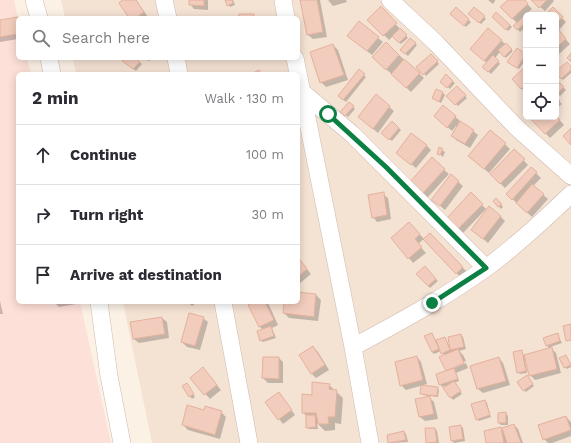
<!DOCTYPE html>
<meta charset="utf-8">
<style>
body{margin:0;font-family:"Work Sans",sans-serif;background:#f7f7f7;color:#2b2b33}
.controls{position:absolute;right:12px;top:12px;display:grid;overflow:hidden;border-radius:6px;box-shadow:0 2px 10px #0003}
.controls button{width:36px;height:36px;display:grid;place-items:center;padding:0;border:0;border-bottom:1px solid #e1e1e2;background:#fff;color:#2b2b33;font:20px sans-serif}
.stop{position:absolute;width:12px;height:12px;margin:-9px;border:3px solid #0b8043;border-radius:50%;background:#fff}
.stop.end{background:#0b8043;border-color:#fff;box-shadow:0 1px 4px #0008}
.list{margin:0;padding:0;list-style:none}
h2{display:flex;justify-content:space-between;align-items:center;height:52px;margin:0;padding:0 16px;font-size:17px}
h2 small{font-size:13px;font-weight:400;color:#7c7c81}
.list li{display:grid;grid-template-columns:26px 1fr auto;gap:12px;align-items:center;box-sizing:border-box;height:60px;padding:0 16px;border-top:1px solid #e1e1e2}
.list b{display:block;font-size:15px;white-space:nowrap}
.list em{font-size:13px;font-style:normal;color:#7c7c81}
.icon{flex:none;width:22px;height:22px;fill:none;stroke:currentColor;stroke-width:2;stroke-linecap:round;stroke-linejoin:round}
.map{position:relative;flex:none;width:571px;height:443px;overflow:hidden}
.search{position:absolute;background:#fff;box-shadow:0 2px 10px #0003;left:16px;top:16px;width:284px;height:44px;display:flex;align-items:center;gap:10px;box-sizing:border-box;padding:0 14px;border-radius:6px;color:#7c7c81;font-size:15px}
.panel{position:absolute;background:#fff;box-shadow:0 2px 10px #0003;left:16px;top:72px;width:284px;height:232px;border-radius:6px}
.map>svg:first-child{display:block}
.residential{fill:#f4e2d3;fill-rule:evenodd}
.commercial{fill:#fde0d8}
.shadow{fill:#0003}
.building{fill:#f2ccbc;stroke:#e5b19c}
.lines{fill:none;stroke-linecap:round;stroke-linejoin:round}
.minor-casing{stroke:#d0b9ae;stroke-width:18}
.minor{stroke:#fff;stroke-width:17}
.route{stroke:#0b8043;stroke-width:5}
</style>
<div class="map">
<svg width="571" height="443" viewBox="0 0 571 443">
<rect width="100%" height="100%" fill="#fcf1e5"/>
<path class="residential" d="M61,0H571V443H152L123,302H298V74H76L73,58H298V18H65ZM526,15H556V117H526Z"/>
<path class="commercial" d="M0,0H14L18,18V58H27L31,74H18V302H80L111,443H0Z"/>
<path class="shadow" d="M124,0H136L148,17L147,18H131Z
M190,0H208V10L194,9L190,4Z
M226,0H233L235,5L230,7Z
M301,0H320L327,37L313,39L308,35Z
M328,0H346L347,2L333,6Z
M488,0H495V1L493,4Z
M510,0H524L532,9L523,17L526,20V27L520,32L515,26L517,23L512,18Z
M532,0H553L554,1L545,11Z
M381,8L408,38L401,44L393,36L389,40L369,20Z
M475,8L486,19L481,24L470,14Z
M456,9L471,22L466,27L451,14Z
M553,9L566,22L558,31L570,44L556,57V15H547Z
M496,13L512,27L508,31L493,17Z
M18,19V39L0,42V21Z
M488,29L513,51L506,58L500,52L495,58L500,64L491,74L484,67L487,63L476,54Z
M378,38L383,42L372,55L353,40Z
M410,39L417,45L408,56L401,50Z
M333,45L338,50L348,80L326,87L321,82Z
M517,49L526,56V59L519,69L511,64Z
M399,55L424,78L411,92L373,57Z
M431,55L439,64L426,76L418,67Z
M126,58H134L142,64L136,71L126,63Z
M137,58H150V61Z
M526,67V93L513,80Z
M571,67V73L563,80L556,72Z
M359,71L366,77L346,102L341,98Z
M446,76L455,83L450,89L441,81Z
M556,80L566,90L560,96L556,92Z
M457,87L467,98L458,106L448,96Z
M443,93L445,95L441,103L433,98Z
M376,96L394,111L378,133L359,117Z
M556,98L562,104L556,109Z
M349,103L355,109L348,117L342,112Z
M443,106L460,121L459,122L473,131L478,135L470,148L456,140L452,135L457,127L456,126L452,131L440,121Z
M556,116L564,125L550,138L530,117Z
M392,122L401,130L392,141L382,133Z
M491,131L510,149L489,173L474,160Z
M426,145L431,150L416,168L402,157Z
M440,149L445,152L443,157L438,153Z
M514,150L528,165L505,188L491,174Z
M531,168L541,178L533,186L548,199L532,217L507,194Z
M444,170L449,174L427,198L415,187Z
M451,176L463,186L445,210L432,199Z
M383,194L388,198L391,219L377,222L373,217Z
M471,194L487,210L500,216L505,221L488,243L477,234L487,210L486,209L463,233L448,218Z
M496,199L503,207L501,209L494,201Z
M414,228L424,239L418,244L426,253L413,263L409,258Z
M430,234L467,272L461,278L425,239Z
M298,258L311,274L299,284L298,282Z
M425,268L438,281L430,288L417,274Z
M298,293L316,295L321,300L318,321L289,318L284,313L285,302H298Z
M0,301L3,314H0Z
M54,302H76V304L59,307Z
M188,302H197L192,306Z
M256,302H266L268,303L278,325L272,328L276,338L263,342L261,340L263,330L260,327L250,305Z
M162,318L167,322L169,338L139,343L134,339Z
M203,318L208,322L200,350L187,347L182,342Z
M432,334L436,341L445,338L449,346L461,335L463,337L466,349L459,351L463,355L466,361L447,369L445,356L441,351L434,354L432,352L426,337Z
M557,334L562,343L550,347L556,353L561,373L535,380L530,375L527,361L525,362L527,373L520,374L518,372L521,351L524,356L550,349L546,345Z
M313,347L318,352L329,370L316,378L311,373Z
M566,356L571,365V367L567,369L565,367Z
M417,357L421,362L427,384L406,390L401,385Z
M279,358L283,362V383H268L263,378Z
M499,358L503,363L510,385L483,393L478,389L471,366Z
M466,363L468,368L456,373L459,381L454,383L462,394L453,400L444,388L448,385L442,387L440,384L447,371Z
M207,373L221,390L210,399L191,378Z
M529,378L534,386L526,392L524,390Z
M329,385L343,398L341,424L335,423V430L325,431L317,423L318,429H309L307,427V416L303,413V395L313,396Z
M188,386L195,397L192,399L183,387Z
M437,388L439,390L438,397L423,395L421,393Z
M279,393L295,415L283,424L279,419Z
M429,397L434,402L438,419L425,421L420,417Z
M485,401L487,403L491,417L479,421L477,419Z
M205,411L221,412L226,417L220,439L188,430L183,425Z
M506,413L508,416V425H501L499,423Z
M566,417L571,422V436L552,443H548L544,439Z
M514,425L518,429L523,443H487L500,428L505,433Z
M461,426L463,428L465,441L454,443L452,441Z
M435,429L437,431L439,443H427Z
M404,432L406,434L408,442L389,443L388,436Z"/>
<path class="building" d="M122,0H136L144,12L136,18H129L119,3Z
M189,0H204V6L189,5Z
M225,0H232L233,3L227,6Z
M300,0H317L323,32L307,35Z
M508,0H525L528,4L512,19L500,7Z
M531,0H547L539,8Z
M381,6L397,23L383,36L367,20Z
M456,7L469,19L464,26L450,14Z
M474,7L485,16L479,23L468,14Z
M553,7L563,17L556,24V15H545Z
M496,12L510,25L506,30L492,17Z
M239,14H254V18H239Z
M524,16L526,19V23L517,30L513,26Z
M18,17V34L0,37V20Z
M359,21L379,37L367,51L347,36Z
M400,28L407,35L399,43L392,36Z
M488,28L502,40L484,61L470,49Z
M559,30L566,39L556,48V33Z
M410,38L416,43L405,54L400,50Z
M386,42L399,55L386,70L372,57Z
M506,43L512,49L504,57L498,50Z
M333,44L344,75L320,83L310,52Z
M517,48L526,54L517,68L507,62Z
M571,53V62L567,58Z
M431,54L438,61L423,75L416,67Z
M493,55L499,61L488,72L482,67Z
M125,58H135L140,62L133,69L122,61Z
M404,59L420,73L406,88L391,74Z
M567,62L571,66V70L561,79L556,73V71Z
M526,66V84L521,89L512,79Z
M359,69L365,74L343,100L338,96Z
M259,70L261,74H251Z
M446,74L453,81L447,88L440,82Z
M556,79L564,87L557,94L556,93Z
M457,86L466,95L455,105L446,96Z
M436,89L443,92L439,102L432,98Z
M376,94L390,106L373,129L358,117Z
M556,97L560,101L556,105Z
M349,102L354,106L345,116L340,112Z
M443,105L456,116L447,128L434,116Z
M556,115L560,120L545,134L529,117H556Z
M392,121L399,128L389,140L381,133Z
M460,121L474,130L465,144L451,136Z
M571,128V145L563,136Z
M490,130L506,143L484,169L468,156Z
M411,133L427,145L411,165L396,153Z
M439,147L443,149L440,155L437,154Z
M514,149L525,159L500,184L490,174Z
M432,157L445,169L422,194L409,183Z
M531,167L537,172L512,200L506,194Z
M451,174L459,181L440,206L431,200Z
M532,184L544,194L527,213L516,203Z
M384,192L387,215L372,218L368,195Z
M471,192L483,204L458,229L447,218Z
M496,198L502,204L498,207L493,201Z
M489,206L501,216L483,239L471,230Z
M409,222L420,234L415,239L422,247L408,259L391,238Z
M430,233L463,267L456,274L423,239Z
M298,257L307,269L298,277Z
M425,266L436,279L428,286L416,274Z
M298,292L316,294L314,317L283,313L284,302H298Z
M254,302H265L274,320L259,327L248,305Z
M189,313L204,317L195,346L181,342Z
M162,317L165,334L133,339L130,322Z
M571,324V340L566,341L563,326Z
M271,326L274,336L260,341L257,331Z
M432,333L439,349L432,352L424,336Z
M558,333L560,341L546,346L543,338Z
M461,334L464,347L450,350L448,337Z
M445,337L450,350L441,354L436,340Z
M313,346L325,365L311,374L299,355Z
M552,347L557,369L529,376L524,355Z
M458,349L464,363L446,371L439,357Z
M522,350L526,371L517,373L513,352Z
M566,355L571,365L564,368L559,358Z
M417,356L423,380L400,386L395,362Z
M263,357H279V379L262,378Z
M499,357L506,381L477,389L470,366Z
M203,367L217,385L204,395L190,378Z
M454,368L458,379L439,385L436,374Z
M527,375L533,384L523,391L517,382Z
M454,381L461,391L450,398L443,388Z
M312,382L330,384L329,389L337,390L335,417H328L329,424H318L316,413H302V394L312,395Z
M187,383L194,394L189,397L182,386Z
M421,385L438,387L437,396L420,394Z
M279,392L292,410L278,420L265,402Z
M430,396L434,414L419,417L415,399Z
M485,400L490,415L476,420L471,404Z
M187,405L204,410L205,406L222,411L215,435L182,425Z
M506,412V423H498V413Z
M306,415H315L316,427L306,428Z
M566,416L571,430L543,440L538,425Z
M514,424L521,443H507L502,428Z
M461,425L463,439L451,441L449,427Z
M501,427L504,443H486L484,431Z
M425,428H435L437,442L426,443Z
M404,431L406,440L388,443L387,435Z"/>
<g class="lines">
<defs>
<path id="minor" d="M34,0L39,18
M164,0L168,18
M283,0L286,18
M390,0L436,43L516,127L571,176
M49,58L52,74
M176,58L179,74
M295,58L353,347L370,443
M302,92L352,134L486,268
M99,302L109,376L122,443
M223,302L249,443
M353,347C398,323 444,298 486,268C516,246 544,220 571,194"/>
</defs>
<use href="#minor" class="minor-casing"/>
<use href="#minor" class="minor"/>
</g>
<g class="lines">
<path class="route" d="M328,114L386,167L486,268L432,303"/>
</g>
</svg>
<div class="controls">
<button>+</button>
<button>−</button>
<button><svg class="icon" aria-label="locate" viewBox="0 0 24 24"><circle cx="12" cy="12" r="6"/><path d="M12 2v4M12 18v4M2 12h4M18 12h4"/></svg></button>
</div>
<div class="stop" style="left:328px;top:114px"></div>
<div class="stop end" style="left:432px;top:303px"></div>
<div class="search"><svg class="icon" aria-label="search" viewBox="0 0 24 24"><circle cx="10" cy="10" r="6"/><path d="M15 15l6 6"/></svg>Search here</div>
<section class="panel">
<h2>2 min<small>Walk · 130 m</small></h2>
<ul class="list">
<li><svg class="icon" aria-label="ahead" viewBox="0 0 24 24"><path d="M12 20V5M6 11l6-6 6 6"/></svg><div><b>Continue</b></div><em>100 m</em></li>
<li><svg class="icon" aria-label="right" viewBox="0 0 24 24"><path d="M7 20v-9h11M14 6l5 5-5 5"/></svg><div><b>Turn right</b></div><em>30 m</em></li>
<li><svg class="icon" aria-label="arrive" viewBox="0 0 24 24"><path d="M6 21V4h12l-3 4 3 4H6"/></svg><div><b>Arrive at destination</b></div></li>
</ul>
</section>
</div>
